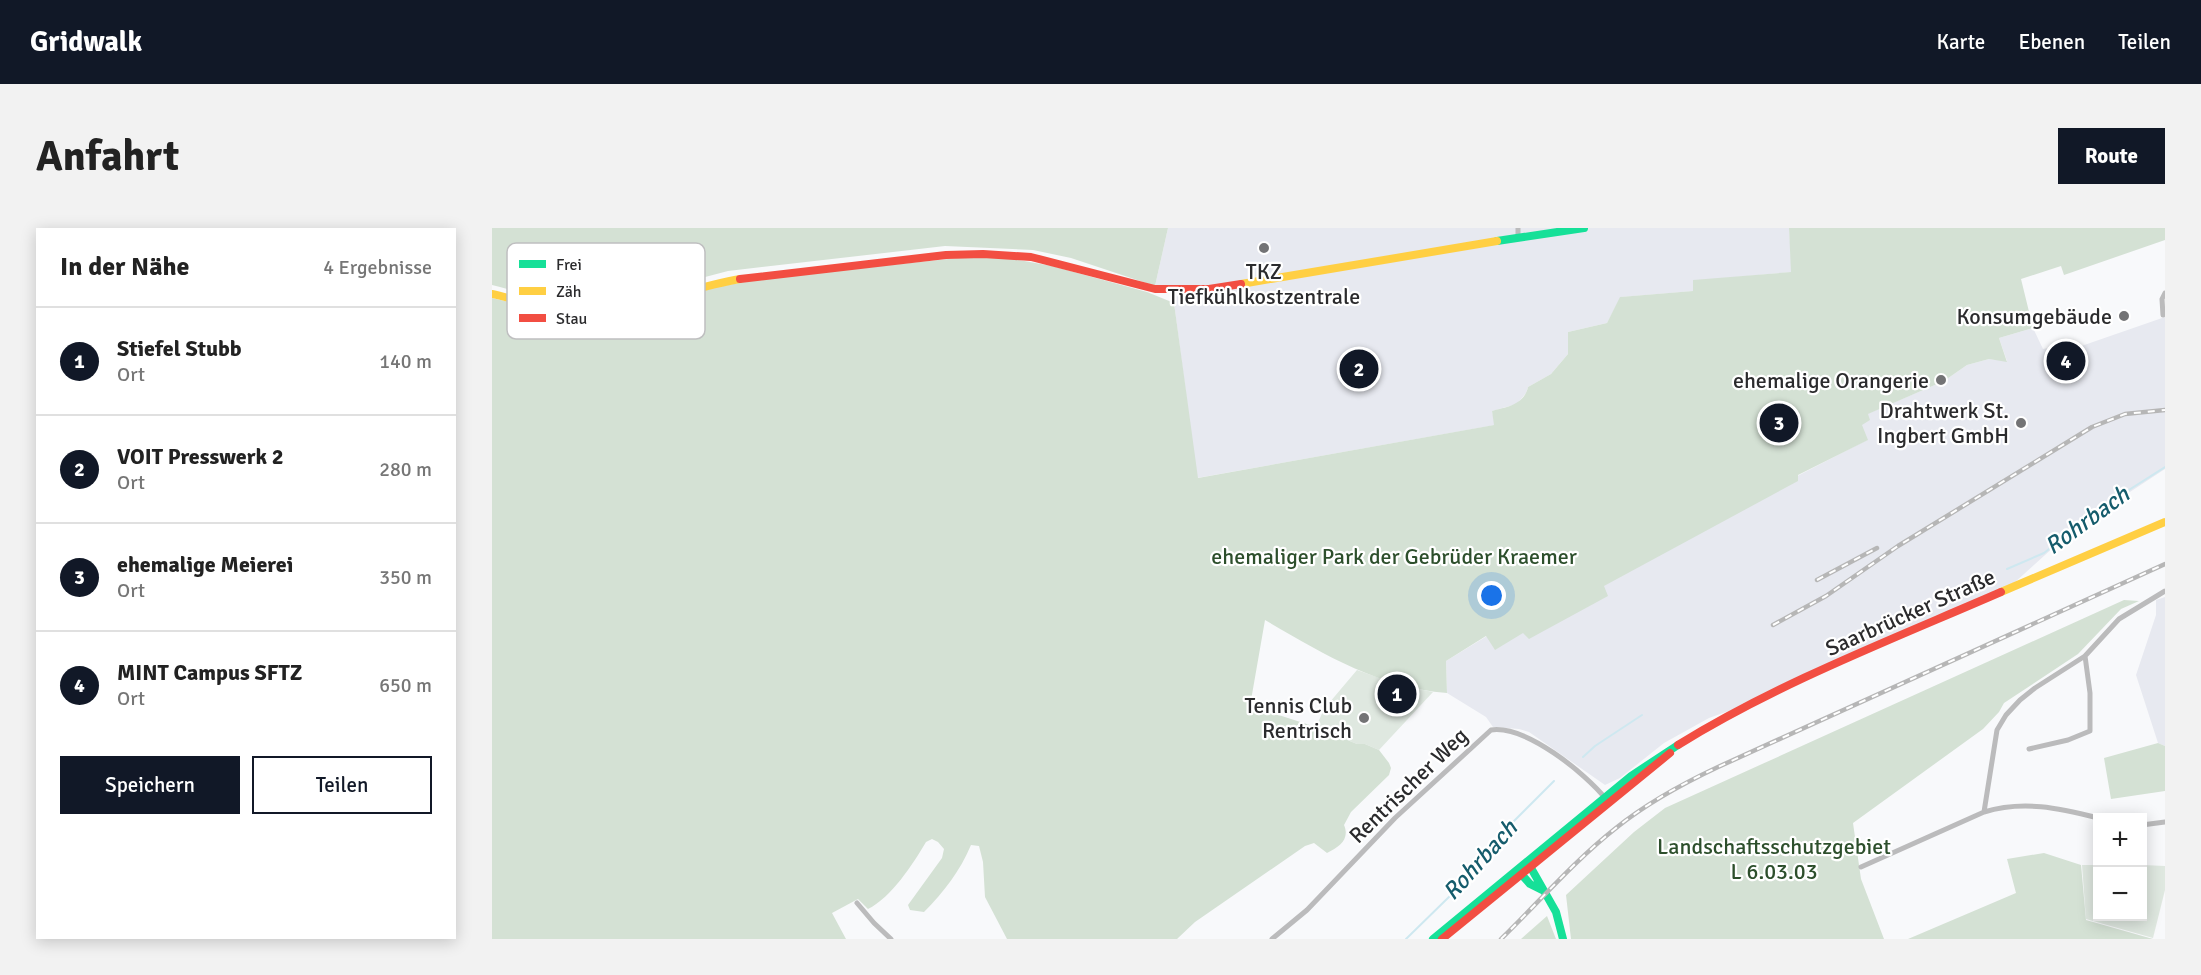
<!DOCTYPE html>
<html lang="de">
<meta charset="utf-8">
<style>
body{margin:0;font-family:Signika,sans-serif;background:#f2f2f2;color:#222}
.controls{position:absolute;right:18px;bottom:18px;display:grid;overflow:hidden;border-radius:0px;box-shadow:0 3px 15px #0003}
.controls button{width:54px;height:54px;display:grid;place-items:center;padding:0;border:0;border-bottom:2px solid #e0e0e0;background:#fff;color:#222;font:30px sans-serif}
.you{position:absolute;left:1000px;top:368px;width:21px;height:21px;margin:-15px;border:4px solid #fff;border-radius:50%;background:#1a73e8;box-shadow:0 0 0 9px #1a73e833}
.badge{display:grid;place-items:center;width:39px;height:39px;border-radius:50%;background:#111827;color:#fff;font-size:20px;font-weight:700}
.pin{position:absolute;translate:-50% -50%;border:3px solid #fff;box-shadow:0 2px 6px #0006}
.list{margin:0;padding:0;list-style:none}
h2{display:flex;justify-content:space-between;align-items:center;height:78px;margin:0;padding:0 24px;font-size:26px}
h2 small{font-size:20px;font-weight:400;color:#767676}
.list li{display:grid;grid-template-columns:39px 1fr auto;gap:18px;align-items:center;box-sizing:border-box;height:108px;padding:0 24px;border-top:2px solid #e0e0e0}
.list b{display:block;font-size:22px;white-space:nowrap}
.list p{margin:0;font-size:20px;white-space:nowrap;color:#767676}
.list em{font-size:20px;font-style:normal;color:#767676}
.actions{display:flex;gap:12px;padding:18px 24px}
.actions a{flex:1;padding:14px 0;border:2px solid #111827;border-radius:0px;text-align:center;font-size:21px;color:#111827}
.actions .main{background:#111827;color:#fff}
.map{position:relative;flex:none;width:1673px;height:711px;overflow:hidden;border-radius:0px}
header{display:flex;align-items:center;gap:36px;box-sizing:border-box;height:84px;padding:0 30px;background:#111827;color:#fff}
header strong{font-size:28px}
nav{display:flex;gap:33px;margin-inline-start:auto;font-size:21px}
.intro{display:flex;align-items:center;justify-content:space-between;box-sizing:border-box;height:144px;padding:0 36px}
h1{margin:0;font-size:42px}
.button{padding:15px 27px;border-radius:0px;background:#111827;color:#fff;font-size:21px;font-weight:700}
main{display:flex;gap:36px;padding:0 36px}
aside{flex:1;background:#fff;border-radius:0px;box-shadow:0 3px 15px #0003}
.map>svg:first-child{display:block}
.built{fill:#e7e9f0}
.green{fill:#dfe8e0}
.forest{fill:#d4e1d4}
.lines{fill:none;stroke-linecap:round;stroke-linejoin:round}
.stream{stroke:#cee8f0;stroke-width:2}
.street{stroke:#bbbbbc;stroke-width:5}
.fast{stroke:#16e098;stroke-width:8}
.slow{stroke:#ffcf43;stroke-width:8}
.jam{stroke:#f24e42;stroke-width:8}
.rail-casing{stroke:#b6b6b6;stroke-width:4.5}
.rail{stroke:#fff;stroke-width:2;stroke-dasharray:7;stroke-linecap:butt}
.poi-dot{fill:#737375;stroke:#fff;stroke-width:2}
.labels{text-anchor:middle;stroke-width:4.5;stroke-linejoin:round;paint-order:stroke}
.poi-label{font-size:22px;fill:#2b2b2d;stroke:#fff;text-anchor:end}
.park-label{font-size:22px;fill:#2d4f2c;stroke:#fff}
.street-label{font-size:22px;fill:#2b2b2d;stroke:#fff}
.water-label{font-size:24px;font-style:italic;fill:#155c6c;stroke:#fff}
.key{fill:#fff;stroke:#bfbfc0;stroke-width:1.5}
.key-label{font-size:16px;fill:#2b2b2d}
</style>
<header>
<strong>Gridwalk</strong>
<nav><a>Karte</a><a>Ebenen</a><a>Teilen</a></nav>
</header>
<div class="intro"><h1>Anfahrt</h1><a class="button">Route</a></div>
<main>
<aside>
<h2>In der Nähe<small>4 Ergebnisse</small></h2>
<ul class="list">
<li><span class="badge">1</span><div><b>Stiefel Stubb</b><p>Ort</p></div><em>140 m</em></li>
<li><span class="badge">2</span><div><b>VOIT Presswerk 2</b><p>Ort</p></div><em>280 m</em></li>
<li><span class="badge">3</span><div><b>ehemalige Meierei</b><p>Ort</p></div><em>350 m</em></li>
<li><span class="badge">4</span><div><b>MINT Campus SFTZ</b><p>Ort</p></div><em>650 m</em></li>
</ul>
<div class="actions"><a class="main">Speichern</a><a>Teilen</a></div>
</aside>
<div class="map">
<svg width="1673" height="711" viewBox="0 0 1673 711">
<rect width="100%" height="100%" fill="#f8f9fb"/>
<path class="built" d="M676,0H1297L1300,44L1201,53L1202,63L1129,69L1115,95L1076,104V126L1059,146L1036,159L1034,165L1025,176L1000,183L1003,197L705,250L682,75L688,57L663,58Z
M1673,89V241L1583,300L1522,355L1270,471L1217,490L1172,515L1128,550L1113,557L1037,504L1027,501L1001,499L994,489L955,465L954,433L995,408L1375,212L1369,197L1375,186L1452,153L1475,137L1497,131L1515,133L1507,110L1541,100L1551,121L1571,117L1575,123Z
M1673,369V518L1666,515L1644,447L1664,387V372Z"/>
<path class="green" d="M865,442L907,457L941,464L887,522L873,516H865L824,499L832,481Z
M1590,637H1605L1606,688H1650L1651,637L1673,638V662L1661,710L1594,691Z"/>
<path class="forest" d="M0,0H676L663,58L579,30L541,22L453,18L236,43L114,75C76,80 37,66 0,57Z
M1297,0H1673V12L1572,47L1569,38L1529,51L1541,100L1507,110L1515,134L1497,131L1475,137L1452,153L1376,186L1378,192L1370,197L1376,212L1306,247V253L1112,358L1116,368L1037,411L1031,405L1003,422L994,408L954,433L955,465C885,459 832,426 773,392L758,478L824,499L865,516H873L887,522L897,535L899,540L897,547L859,584L852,597C858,611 848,619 835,625L822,615L813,618L703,694L685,711H515L493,669L491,634L487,618L479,617C468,643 452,664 432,684L418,682L416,677L450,630L452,621L446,614L440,611L434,614C421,636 399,670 376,681L366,671L340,685L354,711H0V70L69,86L104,88L150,80L221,60L272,50L466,30L510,29L560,38L655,64L682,75L706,250L1002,197L1000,183C1015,179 1032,177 1036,159L1059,146L1076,126V104L1115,95L1128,69L1201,63V52L1299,44Z
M1632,372L1647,373L1629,381L1586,426L1512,475L1507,484L1491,501L1361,595L1369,651L1392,711H1079L1074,667L1142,604L1173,580Z
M1666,515L1673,518V563L1619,571L1612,530Z
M1552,625L1589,637L1594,692L1661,711H1416L1524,665L1515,631Z
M1055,688L1064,711H1029Z"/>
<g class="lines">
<path class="stream" d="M1515,341L1552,325L1610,279L1673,239
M1091,529L1103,518L1150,487
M914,711L960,666L980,635L1062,553"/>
<path class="street" d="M1026,0V9
M1671,87L1670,71L1673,65
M1537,521L1576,512L1598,503V465L1593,428
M1492,584L1505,502L1514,487L1528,472L1543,460L1593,428L1627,391L1673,363
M1650,597L1673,594
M1369,639L1492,584C1531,572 1567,580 1606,590
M365,675L382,695L399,711
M780,711L815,682L903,590L999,502C1034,497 1093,545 1114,571"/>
<path class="fast" d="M1005,13L1092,0
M1039,640L1064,684L1071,711
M1030,647L1038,656L1052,663
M941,711L1139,548L1186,517"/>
<path class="slow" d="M749,56L1005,13
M0,66C27,72 58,83 86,84C142,85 194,60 248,51
M1509,364L1673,294"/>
<path class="jam" d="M248,51L454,27L491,26L539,29L663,61H717L749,56
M1186,517C1286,455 1401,411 1509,364
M950,711L1178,525"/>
<defs>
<path id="rail" d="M1325,352L1385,320
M1281,397L1334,368L1406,318L1600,199L1633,186L1673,182
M1009,711C1047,674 1082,633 1124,600C1155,575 1190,556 1226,539L1673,336"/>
</defs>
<use href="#rail" class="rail-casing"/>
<use href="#rail" class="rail"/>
</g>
<g class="poi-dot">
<circle cx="772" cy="20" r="6"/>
<circle cx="1632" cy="88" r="6"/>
<circle cx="1449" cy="152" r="6"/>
<circle cx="1529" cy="195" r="6"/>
<circle cx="872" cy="490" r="6"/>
</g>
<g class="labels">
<g class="poi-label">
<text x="772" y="51" text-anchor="middle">TKZ<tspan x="772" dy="25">Tiefkühlkostzentrale</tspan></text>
<text x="1620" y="96">Konsumgebäude</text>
<text x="1437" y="160">ehemalige Orangerie</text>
<text x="1517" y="190">Drahtwerk St.<tspan x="1517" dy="25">Ingbert GmbH</tspan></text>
<text x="860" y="485">Tennis Club<tspan x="860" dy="25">Rentrisch</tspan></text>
</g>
<g class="park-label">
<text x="902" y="336">ehemaliger Park der Gebrüder Kraemer</text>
<text x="1282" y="626">Landschaftsschutzgebiet<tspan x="1282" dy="25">L 6.03.03</tspan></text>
</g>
<g class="street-label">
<text transform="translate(1418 384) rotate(-24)" y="8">Saarbrücker Straße</text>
<text transform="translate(916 557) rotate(-44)" y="8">Rentrischer Weg</text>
</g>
<g class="water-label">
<text transform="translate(1595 292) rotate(-36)" y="8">Rohrbach</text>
<text transform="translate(988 632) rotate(-48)" y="8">Rohrbach</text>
</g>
</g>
<rect x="15" y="15" width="198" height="96" rx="9" class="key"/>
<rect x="27" y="32" width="27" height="8" fill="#16e098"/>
<rect x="27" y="59" width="27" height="8" fill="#ffcf43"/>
<rect x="27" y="86" width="27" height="8" fill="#f24e42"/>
<g class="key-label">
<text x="64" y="42">Frei</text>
<text x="64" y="69">Zäh</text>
<text x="64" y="96">Stau</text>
</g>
</svg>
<div class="controls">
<button>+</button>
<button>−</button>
</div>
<div class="you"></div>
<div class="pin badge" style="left:905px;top:466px">1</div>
<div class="pin badge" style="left:867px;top:141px">2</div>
<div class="pin badge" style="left:1287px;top:195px">3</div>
<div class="pin badge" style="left:1574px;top:133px">4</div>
</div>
</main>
